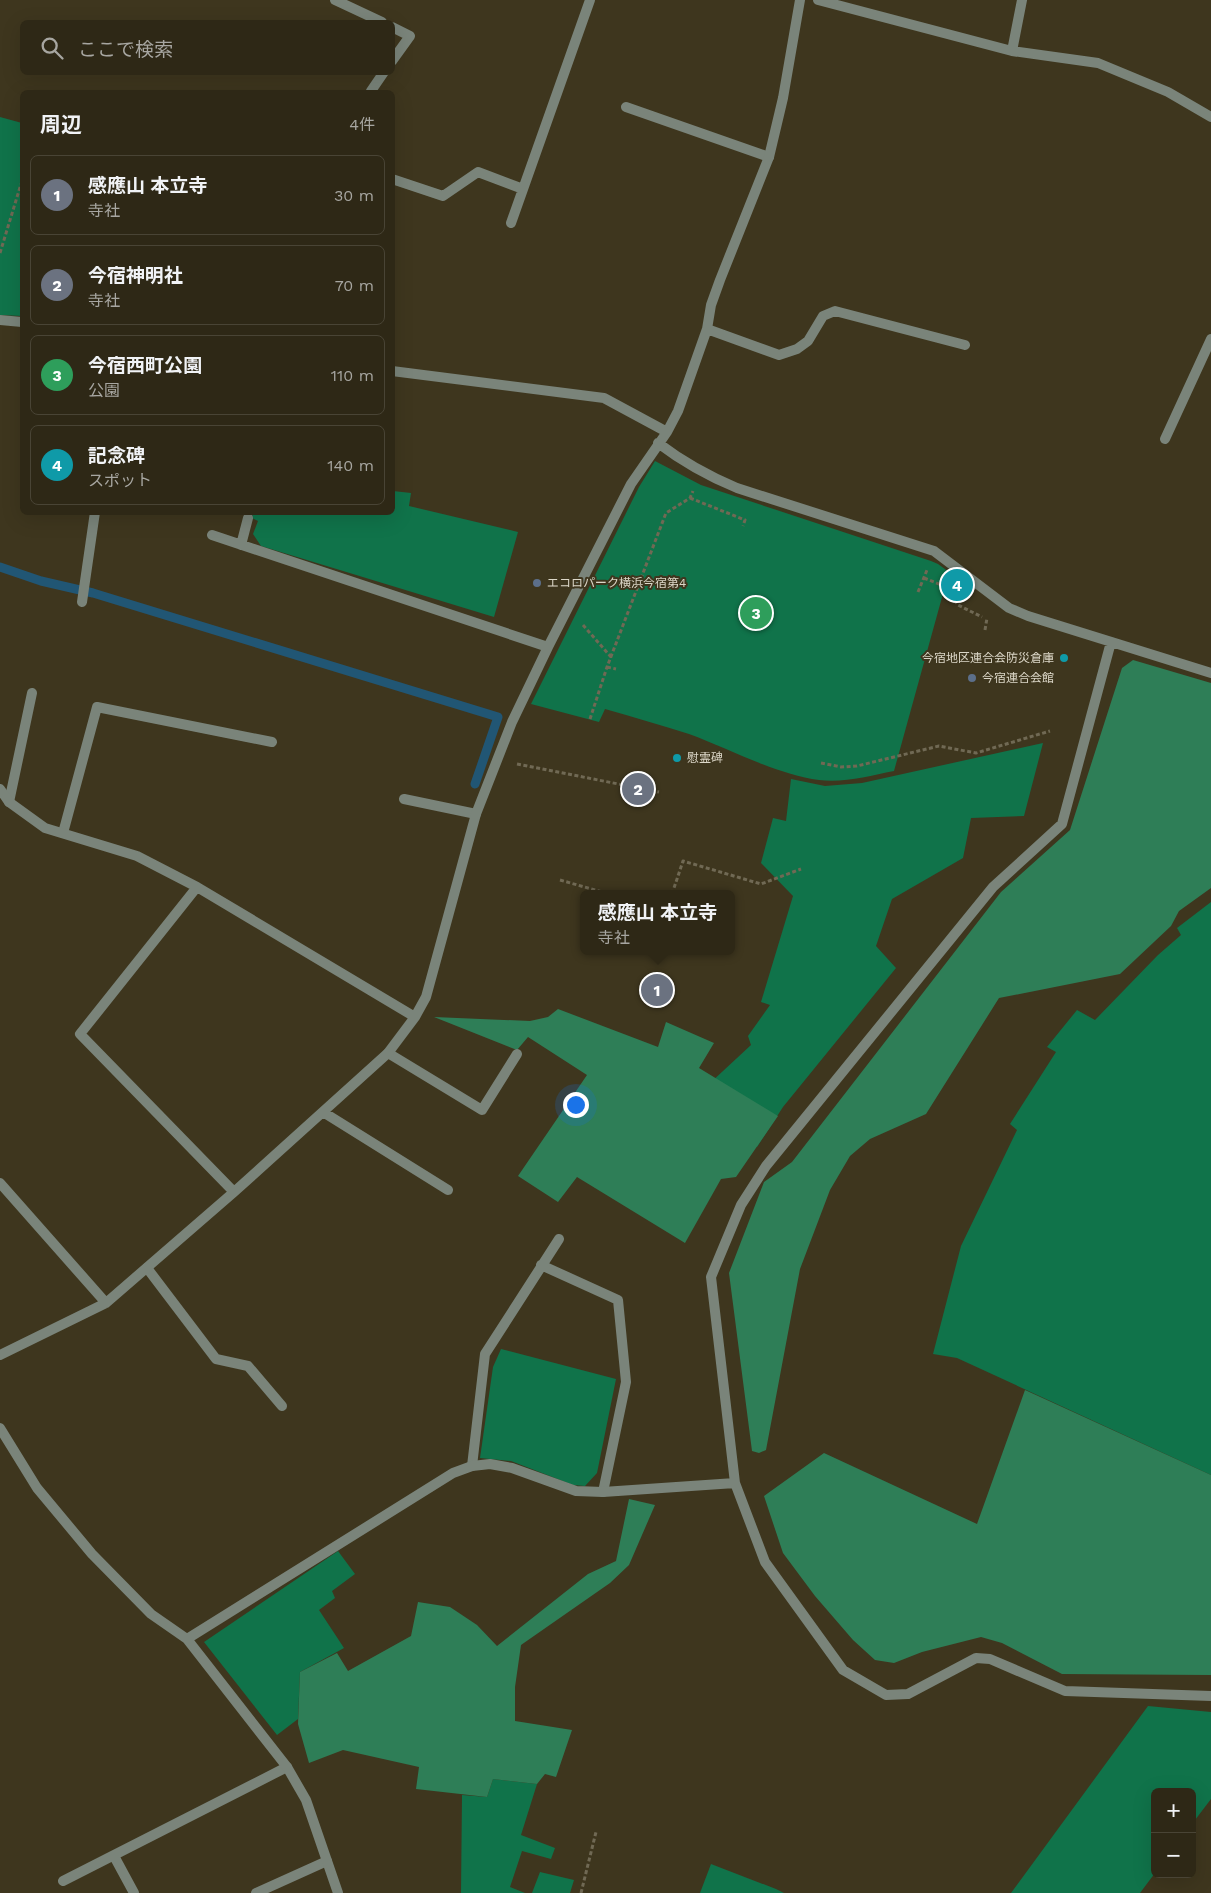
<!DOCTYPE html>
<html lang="ja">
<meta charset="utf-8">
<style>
body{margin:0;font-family:"Work Sans","Noto Sans JP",sans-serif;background:#3a3423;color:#f1f3f6}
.controls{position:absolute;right:15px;bottom:15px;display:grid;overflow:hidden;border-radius:8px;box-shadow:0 5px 20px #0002}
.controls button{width:45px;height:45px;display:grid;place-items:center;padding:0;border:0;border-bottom:1px solid #494435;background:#2e2816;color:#f1f3f6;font:25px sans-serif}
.you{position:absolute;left:575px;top:1104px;width:18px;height:18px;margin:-12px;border:4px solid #fff;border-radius:50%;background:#1a73e8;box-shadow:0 0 0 8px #1a73e833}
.badge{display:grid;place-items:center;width:32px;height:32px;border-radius:50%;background:#cfb837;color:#fff;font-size:16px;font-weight:700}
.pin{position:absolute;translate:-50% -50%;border:2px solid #fff;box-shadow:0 1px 5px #0006}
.popup{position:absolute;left:580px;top:890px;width:155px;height:65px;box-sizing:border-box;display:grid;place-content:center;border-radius:8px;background:#2e2816;filter:drop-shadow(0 1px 4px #0005);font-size:16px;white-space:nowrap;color:#a7a6a1}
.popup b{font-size:19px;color:#f1f3f6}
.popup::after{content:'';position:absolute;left:50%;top:100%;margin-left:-10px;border:10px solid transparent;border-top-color:#2e2816}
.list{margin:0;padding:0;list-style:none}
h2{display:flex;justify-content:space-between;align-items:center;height:65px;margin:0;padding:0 20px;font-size:21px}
h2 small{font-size:16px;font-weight:400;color:#a7a6a1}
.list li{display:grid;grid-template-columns:32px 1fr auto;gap:15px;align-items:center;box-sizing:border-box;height:80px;margin:0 10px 10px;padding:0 10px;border:1px solid #494435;border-radius:8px}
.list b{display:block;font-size:19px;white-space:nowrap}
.list p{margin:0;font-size:16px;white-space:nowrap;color:#a7a6a1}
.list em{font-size:16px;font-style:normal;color:#a7a6a1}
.icon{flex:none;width:28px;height:28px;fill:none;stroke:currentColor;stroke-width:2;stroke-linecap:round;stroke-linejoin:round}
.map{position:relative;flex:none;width:1211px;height:1893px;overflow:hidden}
.search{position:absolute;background:#2e2816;box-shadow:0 5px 20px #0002;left:20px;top:20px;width:375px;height:55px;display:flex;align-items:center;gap:12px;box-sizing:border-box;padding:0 18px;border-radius:8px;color:#a7a6a1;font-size:19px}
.panel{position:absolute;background:#2e2816;box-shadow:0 5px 20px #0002;left:20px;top:90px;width:375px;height:425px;border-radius:8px}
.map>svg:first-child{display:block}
.green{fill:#10734a}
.forest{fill:#2e7e57}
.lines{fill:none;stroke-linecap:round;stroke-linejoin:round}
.stream{stroke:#215674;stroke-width:9}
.path{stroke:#706954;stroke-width:3;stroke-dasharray:4 2.5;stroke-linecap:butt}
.service{stroke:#7a847a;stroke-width:10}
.minor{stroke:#7a847a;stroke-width:10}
.service-dot{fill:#5c6f8a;stroke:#3e361e;stroke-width:2}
.culture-dot{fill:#0f9aa8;stroke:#3e361e;stroke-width:2}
.labels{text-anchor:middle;stroke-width:4;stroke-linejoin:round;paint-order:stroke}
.poi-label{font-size:12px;fill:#dcd7c8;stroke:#3e361e;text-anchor:start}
</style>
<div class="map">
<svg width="1211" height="1893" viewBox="0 0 1211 1893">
<rect width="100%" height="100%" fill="#3e361e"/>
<path class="green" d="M0,117L22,123V316L0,315Z
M655,461L701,485L931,561L938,564L949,572L894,771C869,776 844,783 819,780C775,774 730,749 689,734C661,725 633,717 605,709L599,722L531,704L639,487Z
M393,491L411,493L409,506L518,532L494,617L261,546L253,534L258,521L252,518L253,512H392Z
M1043,743L1024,816L971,818L963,858L892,899L876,946L896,968L783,1107L757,1147L709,1084L751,1045L748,1036L770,1005L761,1002L793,896L761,863L773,818L786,821L791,779L825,786L862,783Z
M1211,902V1475L957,1358L933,1354L961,1246L1017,1130L1010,1124L1056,1052L1047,1047L1077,1010L1095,1020L1158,955L1181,935L1177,928Z
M501,1349L616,1379L597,1473L585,1486L573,1485L511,1461L480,1458L493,1367Z
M338,1551L355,1574L332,1591L335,1598L319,1610L344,1648L300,1672L298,1719L277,1735L204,1642Z
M1148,1706L1211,1712V1799L1192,1824V1792H1155V1873L1140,1893H1011Z
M493,1779L537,1784L521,1835L555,1848L551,1859L522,1851L510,1887L525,1893H461L462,1795L487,1797Z
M711,1864L776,1889L784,1893H700Z
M540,1872L574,1880L570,1893H532Z"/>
<path class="forest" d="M1133,660L1211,683V888L1179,911L1171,926L1120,974L999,998L926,1114L870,1139L850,1156L830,1190L800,1269L766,1450L759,1453L752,1451L729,1273L764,1182L792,1162L1001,892L1070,830L1122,668Z
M558,1009L658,1047L666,1022L714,1043L699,1068L778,1116L736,1177L721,1179L685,1243L577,1177L558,1202L518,1176L587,1075L528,1037L517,1050L434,1017L530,1021L548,1017Z
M1025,1390L1211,1475V1675L1062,1674L1002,1643L981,1637L922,1652L894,1663L875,1660L853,1640L815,1596L783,1553L764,1496L824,1453L977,1524Z
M629,1499L655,1505L629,1565L610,1583L521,1645L515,1687V1721L572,1730L556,1777L545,1774L537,1784L493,1779L487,1797L416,1789L419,1767L343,1750L309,1763L298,1724L300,1672L337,1653L348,1671L411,1636L418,1602L450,1607L477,1625L497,1646L588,1574L616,1561Z"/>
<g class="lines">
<path class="stream" d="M0,567L41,581L93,593L498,717L475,784"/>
<path class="path" d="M0,253L21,184
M690,498L745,520L743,526
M924,578L944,586L958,605L982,617
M918,592L927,570
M583,625L611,657
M985,630L987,618
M607,667L616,669
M590,719L607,667L666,513L690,498L693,491
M821,763L841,767L857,766L939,746L976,753L1050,731
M517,764L659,792
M560,880L609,894
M672,894L683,861L761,884L801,869
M581,1893L596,1832"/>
<path class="service" d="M335,0L382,22
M392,27L410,36L392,61
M371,91L384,72
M626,107L769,157
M404,799L476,814
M9,802L32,693
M63,833L97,707L272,742
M388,1053L482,1110L517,1054
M541,1265L618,1300L626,1382L603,1492
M147,1268L216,1359L248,1366L282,1406
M472,1466L485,1354L559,1239
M114,1856L134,1893
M63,1881L287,1767
M256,1893L327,1861"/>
<path class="minor" d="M818,0L1012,51L1098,63L1168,92L1211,117
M1012,51L1022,0
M392,179L443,196L478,172L523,189
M511,223L590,0
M0,320L22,322
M707,329L779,355L797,349L808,341L823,316L835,311L965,345
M392,371L604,398L667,432
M1165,439L1211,339
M658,443C683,462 708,476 737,488L934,551L1009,608L1028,616L1211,673
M212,535L548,647
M241,545L248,518
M82,602L95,512
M1111,642L1062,824L993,887L766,1166L741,1205L711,1277L735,1483L765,1562L843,1670L886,1695L908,1694L976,1658L990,1659L1065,1691L1211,1696
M0,789L9,802L45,828L137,856L197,887L415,1017
M197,887L80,1034L234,1192
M323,1112L448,1190
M0,1183L106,1303
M0,1355L106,1303L234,1192L388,1053L415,1017L426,997L476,814L512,722L548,647L631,484L667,432L678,411L707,329L711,305L720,280L769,157L783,98L800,0
M0,1428L37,1488L92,1554L151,1614L187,1639L287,1767L306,1800L338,1893
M187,1639L453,1473L472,1466L490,1464L512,1468L576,1491L603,1492L735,1483"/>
</g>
<g class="service-dot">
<circle cx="537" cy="583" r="5"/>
<circle cx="972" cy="678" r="5"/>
</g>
<g class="culture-dot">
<circle cx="1064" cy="658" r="5"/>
<circle cx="677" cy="758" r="5"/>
</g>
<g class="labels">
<g class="poi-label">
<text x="547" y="587">エコロパーク横浜今宿第4</text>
<text x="1054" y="662" text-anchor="end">今宿地区連合会防災倉庫</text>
<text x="982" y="682">今宿連合会館</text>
<text x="687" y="762">慰霊碑</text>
</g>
</g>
</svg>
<div class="controls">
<button>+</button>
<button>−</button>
</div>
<div class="you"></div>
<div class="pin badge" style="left:657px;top:990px;background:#6b7280">1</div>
<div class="popup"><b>感應山 本立寺</b>寺社</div>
<div class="pin badge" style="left:638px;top:789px;background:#6b7280">2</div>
<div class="pin badge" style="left:756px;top:613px;background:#2e9e5b">3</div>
<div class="pin badge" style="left:957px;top:585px;background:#0f9aa8">4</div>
<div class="search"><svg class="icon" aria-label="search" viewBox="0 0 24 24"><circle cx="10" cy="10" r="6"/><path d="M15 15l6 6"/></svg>ここで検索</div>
<section class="panel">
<h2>周辺<small>4件</small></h2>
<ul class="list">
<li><span class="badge" style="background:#6b7280">1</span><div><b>感應山 本立寺</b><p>寺社</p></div><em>30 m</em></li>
<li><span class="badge" style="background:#6b7280">2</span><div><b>今宿神明社</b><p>寺社</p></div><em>70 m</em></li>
<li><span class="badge" style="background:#2e9e5b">3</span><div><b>今宿西町公園</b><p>公園</p></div><em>110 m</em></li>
<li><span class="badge" style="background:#0f9aa8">4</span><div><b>記念碑</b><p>スポット</p></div><em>140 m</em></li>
</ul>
</section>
</div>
